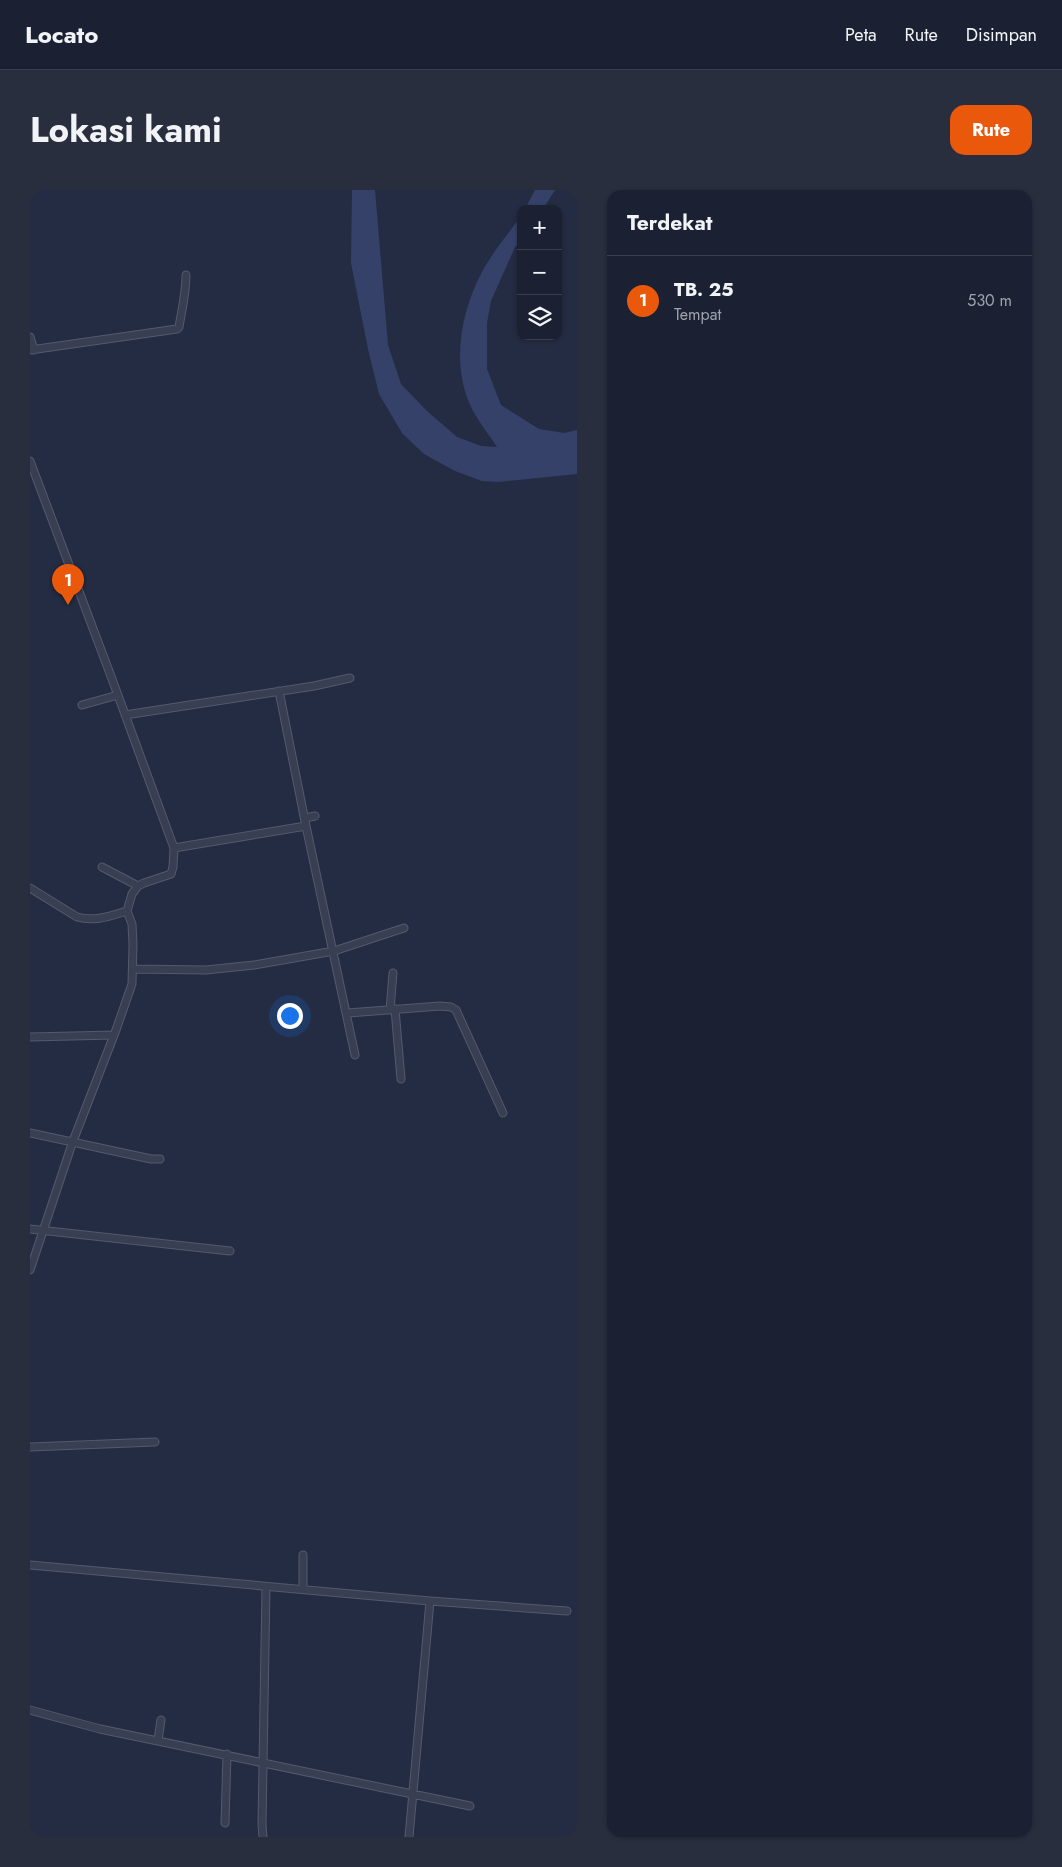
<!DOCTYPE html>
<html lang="id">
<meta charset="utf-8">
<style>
body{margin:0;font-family:Jost,sans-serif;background:#282e3e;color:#f1f3f6}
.controls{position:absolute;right:15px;top:15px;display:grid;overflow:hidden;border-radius:10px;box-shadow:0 1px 4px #0004}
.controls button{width:45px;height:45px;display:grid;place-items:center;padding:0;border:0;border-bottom:1px solid #393e4d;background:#1b2132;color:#f1f3f6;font:25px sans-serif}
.you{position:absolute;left:259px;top:825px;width:18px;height:18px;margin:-12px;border:4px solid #fff;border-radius:50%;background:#1a73e8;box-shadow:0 0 0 8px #1a73e833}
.badge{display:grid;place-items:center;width:32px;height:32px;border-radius:50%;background:#ea580c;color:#fff;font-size:16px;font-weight:700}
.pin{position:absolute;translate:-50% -41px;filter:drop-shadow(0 1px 2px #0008)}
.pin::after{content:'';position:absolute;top:26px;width:18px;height:15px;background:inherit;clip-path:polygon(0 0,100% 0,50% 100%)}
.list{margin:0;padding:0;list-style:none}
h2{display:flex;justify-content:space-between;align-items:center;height:65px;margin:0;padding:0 20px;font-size:21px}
h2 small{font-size:16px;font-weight:400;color:#a0a3ac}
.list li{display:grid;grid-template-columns:32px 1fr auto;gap:15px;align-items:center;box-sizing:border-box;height:90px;padding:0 20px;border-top:1px solid #393e4d}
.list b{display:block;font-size:19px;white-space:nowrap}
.list p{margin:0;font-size:16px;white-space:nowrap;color:#a0a3ac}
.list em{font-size:16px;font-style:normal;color:#a0a3ac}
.icon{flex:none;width:28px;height:28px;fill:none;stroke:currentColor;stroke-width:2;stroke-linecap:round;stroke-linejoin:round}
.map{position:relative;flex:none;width:547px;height:1647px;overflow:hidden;border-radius:15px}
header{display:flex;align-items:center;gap:30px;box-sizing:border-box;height:70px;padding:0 25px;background:#1b2132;border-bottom:1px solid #393e4d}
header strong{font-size:24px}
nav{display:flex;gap:28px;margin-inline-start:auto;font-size:18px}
.intro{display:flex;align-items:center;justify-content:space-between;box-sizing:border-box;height:120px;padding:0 30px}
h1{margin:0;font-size:35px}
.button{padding:12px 22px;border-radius:15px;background:#ea580c;color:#fff;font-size:18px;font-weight:700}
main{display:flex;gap:30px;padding:0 30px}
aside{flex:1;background:#1b2132;border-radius:15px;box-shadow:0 1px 4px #0004}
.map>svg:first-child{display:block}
.water{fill:#354169}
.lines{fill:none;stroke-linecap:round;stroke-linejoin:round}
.street-casing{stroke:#545a6d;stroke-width:9}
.street{stroke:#393f53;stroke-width:7}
</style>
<header>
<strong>Locato</strong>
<nav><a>Peta</a><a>Rute</a><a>Disimpan</a></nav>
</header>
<div class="intro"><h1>Lokasi kami</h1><a class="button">Rute</a></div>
<main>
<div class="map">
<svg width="547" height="1647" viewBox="0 0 547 1647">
<rect width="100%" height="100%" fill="#242c43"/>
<path class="water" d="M322,0H345L358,155L371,194L397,221L427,247L451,256L467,257C459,245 449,232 442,219C421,177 430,123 452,82C462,63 478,44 491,26V51L485,57L461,111L457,133V179L471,215L509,239L534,243L547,240V284L468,292L452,291L425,281L394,264L372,243L349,204L338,159L321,73Z
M505,0H525L513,19H495Z"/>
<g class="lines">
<defs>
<path id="street" d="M0,147L4,160
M0,160L147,139L149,137C152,119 156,103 156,85
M0,271L82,489L144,658L143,677L141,684L114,693L108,696L102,704L97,721L102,734L103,754L102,794L86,840L43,951L0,1080
M249,501L276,636
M52,515L88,505
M95,525L284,496L320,488
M275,628L285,626
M144,658L276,636L325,865
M72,677L108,696
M0,698L47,727C65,732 80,726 97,721
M103,779L176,780L224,775L304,761L374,738
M365,819L371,889
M360,820L363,783
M318,823L410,816L421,817L426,820L473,923
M0,847L84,845
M0,943L121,969H130
M0,1039L200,1061
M0,1257L125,1252
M273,1365V1399
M0,1375L400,1411L379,1647
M400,1411L537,1421
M0,1520L70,1539L440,1616
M128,1550L131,1530
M195,1633L197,1564
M233,1647L232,1634L236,1397"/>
</defs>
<use href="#street" class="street-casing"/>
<use href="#street" class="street"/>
</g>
</svg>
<div class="controls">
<button>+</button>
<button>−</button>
<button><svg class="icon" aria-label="layers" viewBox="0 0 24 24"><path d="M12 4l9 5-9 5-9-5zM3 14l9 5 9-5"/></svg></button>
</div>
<div class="you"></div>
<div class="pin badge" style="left:38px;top:415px">1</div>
</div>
<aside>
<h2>Terdekat<small></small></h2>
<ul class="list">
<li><span class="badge">1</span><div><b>TB. 25</b><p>Tempat</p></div><em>530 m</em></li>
</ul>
</aside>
</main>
